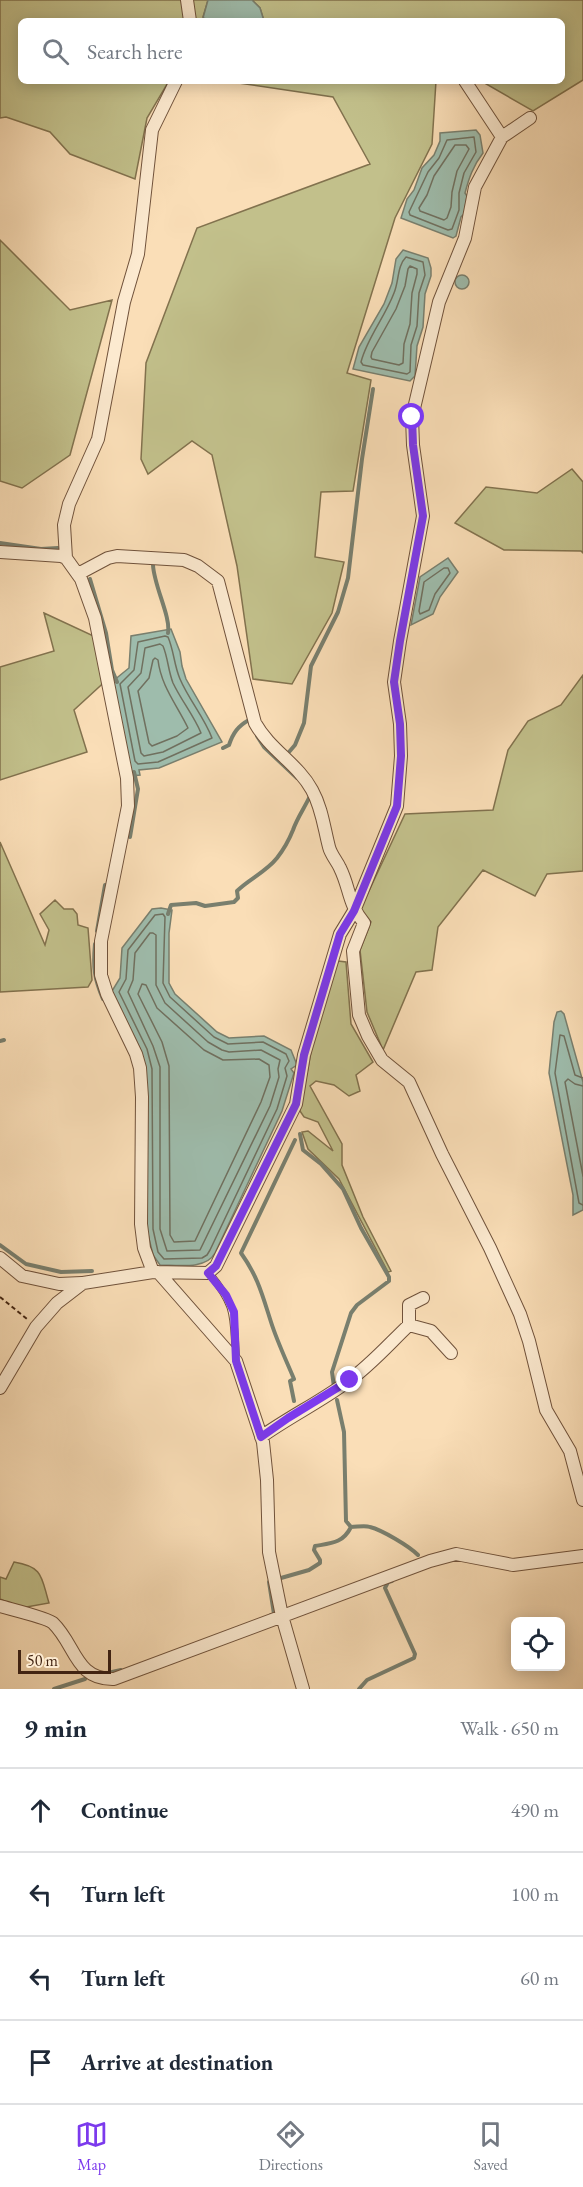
<!DOCTYPE html>
<meta charset="utf-8">
<style>
body{margin:0;font-family:"EB Garamond",serif;background:#f6f6f7;color:#1f2937}
.controls{position:absolute;right:18px;bottom:18px;display:grid;overflow:hidden;border-radius:9px;box-shadow:0 3px 15px #0003}
.controls button{width:54px;height:54px;display:grid;place-items:center;padding:0;border:0;border-bottom:2px solid #e0e1e3;background:#fff;color:#1f2937;font:30px sans-serif}
.scale{position:absolute;left:18px;bottom:15px;width:93px;box-sizing:border-box;padding-left:6px;border:3px solid #422412;border-top:0;font-size:16px;line-height:21px;white-space:nowrap;color:#422412;-webkit-text-stroke:4px #fcead0;paint-order:stroke}
.stop{position:absolute;width:18px;height:18px;margin:-14px;border:4px solid #7c3aed;border-radius:50%;background:#fff}
.stop.end{background:#7c3aed;border-color:#fff;box-shadow:0 2px 6px #0008}
.list{margin:0;padding:0;list-style:none}
h2{display:flex;justify-content:space-between;align-items:center;height:78px;margin:0;padding:0 24px;font-size:26px}
h2 small{font-size:20px;font-weight:400;color:#747a83}
.list li{display:grid;grid-template-columns:39px 1fr auto;gap:18px;align-items:center;box-sizing:border-box;height:84px;padding:0 24px;border-top:2px solid #e0e1e3}
.list b{display:block;font-size:22px;white-space:nowrap}
.list em{font-size:20px;font-style:normal;color:#747a83}
.icon{flex:none;width:33px;height:33px;fill:none;stroke:currentColor;stroke-width:2;stroke-linecap:round;stroke-linejoin:round}
.map{position:relative;flex:none;width:583px;height:1689px;overflow:hidden}
.search{position:absolute;background:#fff;box-shadow:0 3px 15px #0003;left:18px;right:18px;top:18px;height:66px;display:flex;align-items:center;gap:15px;box-sizing:border-box;padding:0 21px;border-radius:9px;color:#747a83;font-size:22px}
.sheet{height:414px;background:#fff}
nav{display:flex;justify-content:space-around;align-items:center;box-sizing:border-box;height:84px;border-top:2px solid #e0e1e3;background:#fff;font-size:16px;color:#747a83}
nav a{display:grid;justify-items:center;gap:3px}
nav .on{color:#7c3aed}
.map>svg:first-child{display:block}
.green{fill:#c2c08b;stroke:#82724e;stroke-width:1.5}
.water{fill:#9ebcac;stroke:#797f6e;stroke-width:1.5}
.lines{fill:none;stroke-linecap:round;stroke-linejoin:round}
.shore{stroke:#70705f;stroke-width:1.5}
.stream{stroke:#797f6e;stroke-width:4}
.service-casing{stroke:#70523b;stroke-width:8}
.minor-casing{stroke:#70523b;stroke-width:14}
.path{stroke:#422412;stroke-width:2;stroke-dasharray:4.5 3;stroke-linecap:butt}
.service{stroke:#fcead0;stroke-width:6}
.minor{stroke:#fcead0;stroke-width:12}
.route{stroke:#7c3aed;stroke-width:8}
</style>
<div class="map">
<svg width="583" height="1689" viewBox="0 0 583 1689">
<rect width="100%" height="100%" fill="#fadeb7"/>
<filter id="stains"><feTurbulence type="fractalNoise" baseFrequency=".00333" numOctaves="4"/><feColorMatrix values="0 0 0 0 .2 0 0 0 0 .09 0 0 0 0 .02 0 0 0 .5 -.17"/></filter>
<radialGradient id="worn" r=".72"><stop offset=".6" stop-color="#630" stop-opacity="0"/><stop offset="1" stop-color="#630" stop-opacity=".3"/></radialGradient>
<path class="green" d="M0,0H208L203,17L213,21H21V81H169L147,118L135,179L70,154L50,132L6,117L0,118Z
M252,0H583V80L533,111L481,81H562V21H264L260,8Z
M238,81H436L432,144L395,218L347,373L371,380L353,491L321,492L315,557L344,562L332,613L292,684L253,679L237,566L212,455L192,441L148,474L141,459L146,363L197,228L370,164L333,97L239,83Z
M0,240L70,310L112,300L70,455L22,488L0,481Z
M572,469L583,482V553L581,551L504,550L455,523L486,487L537,493Z
M44,613L100,639L111,676L74,710L87,752L0,780V667L54,651Z
M583,675V871L547,874L535,896L483,870L438,927L432,970L416,972L383,1050L367,1012L360,950L371,922L360,910L405,814L493,810L508,750L528,721L561,705Z
M0,842L45,945L49,930L40,914L55,900L64,909H73L77,914L78,925L88,928L92,980L88,987L0,992Z
M338,961L346,962L351,1024L373,1062L356,1075L360,1091L349,1096L334,1085L316,1081L310,1086L342,1144V1165L363,1217L391,1271L388,1272L339,1179L308,1149L302,1132L308,1131L333,1151L318,1122L304,1117L300,1111L312,1046Z
M14,1562C44,1567 41,1577 49,1603L21,1608L0,1599V1577L6,1579Z"/>
<path class="water" d="M208,0H252L260,8L264,21H213L203,18Z
M476,130L480,135L483,153C473,166 469,178 465,193L467,196L464,214L461,217L456,236L453,238L401,218L407,199L414,190L422,168L434,155L440,141V133Z
M403,250L428,258L431,268V276L425,294L423,327L417,346L415,376L410,381L353,369L359,347L384,304L392,283L396,259Z
M455 282a7 7 0 1 1 14 0a7 7 0 1 1-14 0Z
M448,558L458,572L440,597L433,614L411,625L420,577Z
M171,629L180,652L182,666L186,679L222,742L159,768L139,770L140,775L132,776L113,681L129,668L131,636Z
M161,908L172,910L169,933V983L175,994L217,1032L229,1038L264,1036L291,1050L297,1065L291,1069L294,1073L282,1111L215,1253C206,1270 177,1265 160,1265L153,1255L147,1230L146,1069L141,1051L112,991L120,978L122,948L152,909Z
M561,1011L564,1014L583,1082V1210L573,1215V1195L549,1073L554,1022L557,1012Z"/>
<g class="lines">
<path class="shore" d="M474,137L476,152L464,173L459,193V210L452,229L448,230L410,215L409,212L428,172L439,158L447,140Z
M455,145H466L469,149L457,171L452,192L451,207L447,218L444,220L420,211L419,208L427,195L434,176Z
M406,257L423,262L425,275L419,293L417,326L411,345L410,372L407,374L363,365L361,362C367,338 385,317 394,293C399,282 397,266 406,257Z
M410,266L417,269V274L412,293L410,324L404,344L403,363L399,365L372,359L371,357L372,352L396,309L405,286L408,269Z
M444,568H448L450,573L435,594L429,610L420,614L419,611L424,582Z
M165,636L168,637C174,651 174,665 180,679C189,700 204,717 212,738L158,762L138,764L135,761L120,684L134,670L138,642Z
M160,644L163,646C168,658 168,670 173,683C181,700 194,716 201,733L163,752L144,756L141,753L128,687L141,673L145,648Z
M155,658L158,660C161,686 177,705 188,728L177,736L152,746L149,743L138,691L149,678L153,660Z
M163,914L165,917L163,983L170,997L214,1037L228,1044L263,1042L286,1054L289,1061L285,1068L287,1076L277,1109L210,1250L207,1255L202,1258L164,1259L158,1252L153,1229L152,1069L147,1049L119,992L126,979L128,950L155,915Z
M150,933H153L156,935V985L165,1003L208,1042L222,1050L229,1052L261,1050L280,1060L278,1069L279,1077L270,1106L200,1250L167,1251L160,1229V1067L153,1046L128,992L133,980L135,953Z
M142,984L146,985L157,1008L204,1050L223,1060L259,1059L269,1065L270,1077L261,1102L195,1241L174,1242L170,1235L169,1066L162,1042L138,994Z
M583,1078L575,1075L564,1036L560,1035L555,1073L579,1203L583,1205
M583,1086L575,1084L568,1079L565,1082L583,1176"/>
<path class="stream" d="M0,543L41,549L58,548
M153,565C154,586 171,617 168,633
M90,579L106,633L112,670L117,682
M257,736L264,747L297,778
M223,748L229,745C233,733 238,726 249,720V721
M289,752L295,745L304,723L311,666L338,612L348,578L362,459L373,389
M130,837L138,789L134,772
M168,914L171,905L196,903L205,906L234,902L238,898L237,891C249,879 266,872 277,858C284,849 289,840 293,830C297,818 305,807 310,796
M97,931L105,885
M95,944C93,967 94,978 103,999L104,998
M0,1041L4,1040
M300,1134L303,1150L321,1164L343,1189L361,1228L389,1277V1281L357,1305L351,1313L332,1372L334,1387
M0,1245L26,1264L61,1272L92,1271
M337,1400L344,1432L346,1521L351,1527C357,1527 365,1525 370,1527C382,1530 409,1546 418,1555
M294,1401L290,1381L294,1379C286,1360 277,1341 271,1322C262,1294 258,1277 241,1253L295,1140
M281,1578L309,1570L320,1563V1560L314,1550L315,1546C332,1543 343,1543 351,1527
M269,1582L274,1614L271,1615
M112,1672L121,1670
M54,1689L85,1679
M359,1689L367,1680L414,1658L415,1654L385,1588L388,1582L392,1581"/>
<defs>
<path id="service" d="M209,1273C237,1307 233,1315 236,1357"/>
<path id="minor" d="M187,0L190,21
M465,81L502,137
M0,552L61,556L66,558
M78,574L108,558L117,556L184,560L198,566L218,581L255,723C270,750 298,764 312,790C322,808 324,828 329,847C331,855 337,861 340,868C350,888 348,904 364,923L353,951L359,1015L368,1036L382,1060L409,1082L442,1154L490,1248L520,1314L529,1341L546,1410L570,1451L583,1500
M0,1258L22,1276L59,1284L82,1283
M153,1272L144,1248L141,1224L142,1097L140,1068L136,1054L107,994L101,975V941L128,806L127,778L95,618L81,579L66,558L64,525L69,504L98,439L124,302L138,254L152,130L176,81
M158,1272L236,1361L263,1442L267,1480L269,1552L282,1616L303,1689
M409,1325L431,1331L451,1353
M0,1388L36,1327L57,1303L83,1283L153,1272L208,1273L216,1266L296,1104L304,1055L340,934L354,911L397,806L401,756L400,724L394,682L400,641L423,516L413,445L412,417L439,302L465,238L475,187L502,137L530,118
M261,1437C289,1417 320,1402 347,1382C370,1366 389,1344 409,1325V1305L423,1298
M0,1606C10,1609 48,1618 53,1623C76,1645 75,1680 114,1679L430,1561L456,1554L513,1565L583,1556"/>
</defs>
<use href="#service" class="service-casing"/>
<use href="#minor" class="minor-casing"/>
<path class="path" d="M0,1297L27,1319"/>
<use href="#service" class="service"/>
<use href="#minor" class="minor"/>
</g>
<g class="lines">
<path class="route" d="M350,1380L288,1418L261,1437L236,1361L234,1312L226,1295L208,1273L216,1266L296,1104L304,1055L340,934L354,911L397,806L401,756L400,724L394,682L400,641L423,516L413,445L412,417"/>
</g>
<rect width="100%" height="100%" filter="url(#stains)"/>
<rect width="100%" height="100%" fill="url(#worn)"/>
</svg>
<div class="controls">
<button><svg class="icon" aria-label="locate" viewBox="0 0 24 24"><circle cx="12" cy="12" r="6"/><path d="M12 2v4M12 18v4M2 12h4M18 12h4"/></svg></button>
</div>
<div class="scale">50 m</div>
<div class="stop" style="left:412px;top:417px"></div>
<div class="stop end" style="left:350px;top:1380px"></div>
<div class="search"><svg class="icon" aria-label="search" viewBox="0 0 24 24"><circle cx="10" cy="10" r="6"/><path d="M15 15l6 6"/></svg>Search here</div>
</div>
<section class="sheet">
<h2>9 min<small>Walk · 650 m</small></h2>
<ul class="list">
<li><svg class="icon" aria-label="ahead" viewBox="0 0 24 24"><path d="M12 20V5M6 11l6-6 6 6"/></svg><div><b>Continue</b></div><em>490 m</em></li>
<li><svg class="icon" aria-label="left" viewBox="0 0 24 24"><path d="M17 20v-9H6M10 6l-5 5 5 5"/></svg><div><b>Turn left</b></div><em>100 m</em></li>
<li><svg class="icon" aria-label="left" viewBox="0 0 24 24"><path d="M17 20v-9H6M10 6l-5 5 5 5"/></svg><div><b>Turn left</b></div><em>60 m</em></li>
<li><svg class="icon" aria-label="arrive" viewBox="0 0 24 24"><path d="M6 21V4h12l-3 4 3 4H6"/></svg><div><b>Arrive at destination</b></div></li>
</ul>
</section>
<nav>
<a class="on"><svg class="icon" aria-label="map" viewBox="0 0 24 24"><path d="M3 6l6-2 6 2 6-2v14l-6 2-6-2-6 2zM9 4v14M15 6v14"/></svg>Map</a>
<a><svg class="icon" aria-label="directions" viewBox="0 0 24 24"><path d="M12 3l9 9-9 9-9-9zM9 14v-3h6M13 9l2 2-2 2"/></svg>Directions</a>
<a><svg class="icon" aria-label="saved" viewBox="0 0 24 24"><path d="M7 4h10v16l-5-4-5 4z"/></svg>Saved</a>
</nav>
